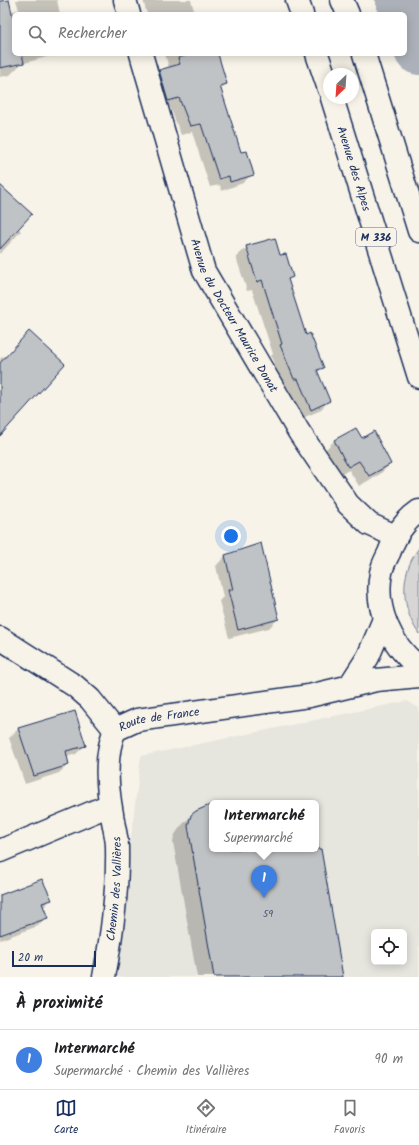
<!DOCTYPE html>
<html lang="fr">
<meta charset="utf-8">
<style>
body{margin:0;font-family:Kalam,sans-serif;background:#f2f2f2;color:#202124}
.controls{position:absolute;right:12px;bottom:12px;display:grid;overflow:hidden;border-radius:6px;box-shadow:0 2px 10px #0003}
.controls button{width:36px;height:36px;display:grid;place-items:center;padding:0;border:0;border-bottom:1px solid #e0e0e0;background:#fff;color:#202124;font:20px sans-serif}
.compass{position:absolute;left:323px;top:68px;width:36px;height:36px;border-radius:50%;background:#fff;box-shadow:0 2px 10px #0003;rotate:205deg}
.scale{position:absolute;left:12px;bottom:10px;width:84px;box-sizing:border-box;padding-left:4px;border:2px solid #1b2f5e;border-top:0;font-size:11px;line-height:14px;white-space:nowrap;color:#1b2f5e;-webkit-text-stroke:3px #f7f3e8;paint-order:stroke}
.you{position:absolute;left:231px;top:536px;width:14px;height:14px;margin:-10px;border:3px solid #fff;border-radius:50%;background:#1a73e8;box-shadow:0 0 0 6px #1a73e833}
.badge{display:grid;place-items:center;width:26px;height:26px;border-radius:50%;background:#1b2f5e;color:#fff;font-size:13px;font-weight:700}
.pin{position:absolute;translate:-50% -33px;filter:drop-shadow(0 1px 2px #0008)}
.pin::after{content:'';position:absolute;top:21px;width:14px;height:12px;background:inherit;clip-path:polygon(0 0,100% 0,50% 100%)}
.popup{position:absolute;left:209px;top:800px;width:110px;height:52px;box-sizing:border-box;display:grid;place-content:center;border-radius:6px;background:#fff;filter:drop-shadow(0 1px 3px #0005);font-size:13px;white-space:nowrap;color:#757577}
.popup b{font-size:15px;color:#202124}
.popup::after{content:'';position:absolute;left:50%;top:100%;margin-left:-8px;border:8px solid transparent;border-top-color:#fff}
.list{margin:0;padding:0;list-style:none}
h2{display:flex;justify-content:space-between;align-items:center;height:52px;margin:0;padding:0 16px;font-size:17px}
h2 small{font-size:13px;font-weight:400;color:#757577}
.list li{display:grid;grid-template-columns:26px 1fr auto;gap:12px;align-items:center;box-sizing:border-box;height:60px;padding:0 16px;border-top:1px solid #e0e0e0}
.list b{display:block;font-size:15px;white-space:nowrap}
.list p{margin:0;font-size:13px;white-space:nowrap;color:#757577}
.list em{font-size:13px;font-style:normal;color:#757577}
.icon{flex:none;width:22px;height:22px;fill:none;stroke:currentColor;stroke-width:2;stroke-linecap:round;stroke-linejoin:round}
.map{position:relative;flex:none;width:419px;height:977px;overflow:hidden}
.search{position:absolute;background:#fff;box-shadow:0 2px 10px #0003;left:12px;right:12px;top:12px;height:44px;display:flex;align-items:center;gap:10px;box-sizing:border-box;padding:0 14px;border-radius:6px;color:#757577;font-size:15px}
.sheet{height:112px;background:#fff}
nav{display:flex;justify-content:space-around;align-items:center;box-sizing:border-box;height:56px;border-top:1px solid #e0e0e0;background:#fff;font-size:11px;color:#757577}
nav a{display:grid;justify-items:center;gap:2px}
nav .on{color:#1b2f5e}
.map>svg:first-child{display:block}
.built{fill:#e6e5de;fill-rule:evenodd}
.green{fill:#d7d6d4;stroke:#798299}
.shadow{fill:#0003}
.lines{fill:none;stroke-linecap:round;stroke-linejoin:round}
.river{stroke:#acb0b9;stroke-width:50}
.building{fill:#c0c3c5;stroke:#1b2f5e}
.minor-casing{stroke:#1b2f5e;stroke-width:25}
.primary-casing{stroke:#1b2f5e;stroke-width:25}
.minor{stroke:#f7f3e8;stroke-width:22}
.primary{stroke:#f7f3e8;stroke-width:22}
.labels{text-anchor:middle;stroke-width:4;stroke-linejoin:round;paint-order:stroke}
.number-label{font-size:10px;fill:#445478}
.shield{fill:#f7f3e8;stroke:#5d6a87;stroke-width:1}
.shield-label{font-size:11px;font-weight:bold;fill:#1b2f5e}
.street-label{font-size:12px;fill:#1b2f5e;stroke:#f7f3e8}
</style>
<div class="map">
<svg width="419" height="977" viewBox="0 0 419 977">
<rect width="100%" height="100%" fill="#f7f3e8"/>
<filter id="ink" filterUnits="userSpaceOnUse"><feTurbulence type="fractalNoise" baseFrequency=".025" numOctaves="2"/><feDisplacementMap in="SourceGraphic" scale="8" xChannelSelector="R" yChannelSelector="G"/><feConvolveMatrix kernelMatrix="1 2 1 2 8 2 1 2 1" color-interpolation-filters="sRGB"/></filter>
<g filter="url(#ink)">
<path class="built" d="M407,701L419,708V977H114L141,756ZM212,803H316V849H212ZM374,932H404V962H374Z"/>
<path class="green" d="M419,548V634C401,608 399,574 419,548Z"/>
<path class="shadow" d="M16,0H57L60,14H14V54H57L21,64L10,75L0,77V14L19,10Z
M143,0H191L195,14H147Z
M165,54H205L226,84L220,90L241,154L252,174L243,183L221,191L220,185L210,187L192,132L181,135L170,107L159,109L150,80L159,71L169,68Z
M0,188L18,228L21,231L0,254Z
M247,247L279,256L292,276L287,281L305,336L323,367L317,373L329,401L319,411L300,419L288,388L284,389L271,356L273,354L252,290L247,291L236,257Z
M3,356L5,358L0,434V359Z
M356,430L361,439L390,464L380,474L359,486L349,470L338,476L324,451L334,441Z
M260,544L278,619L269,628L229,638L219,601L223,597L216,566L225,556Z
M75,712L85,745L76,754L66,757L68,765L59,773L25,784L9,738L18,729Z
M212,808V849H316V826L342,977H197L173,842L174,836L180,827L196,811Z
M0,896L51,899L43,908L46,917L38,926L0,940Z"/>
<g class="lines">
<path class="river" d="M400,0L419,50"/>
</g>
<path class="building" d="M9,0L14,22V54H22L24,63L0,68V1Z
M191,54H218L227,84L220,86L241,152L247,151L254,175L230,182L229,176L219,179L201,124L190,126L179,98L168,101L159,70L180,64L178,58Z
M0,185L32,214L0,249Z
M275,238L280,255L286,254L293,277L288,279L306,335L310,333L324,368L317,370L330,401L311,410L298,379H294L280,345L282,344L262,280L257,282L246,246Z
M29,331L65,364L0,436V363Z
M356,428L362,438L374,431L391,464L369,476L359,461L348,467L334,440Z
M261,543L279,619L238,630L228,590H233L225,555Z
M75,711L86,746L66,751L69,765L34,776L18,728Z
M212,804V849H321L343,977H214L188,826L191,815L196,811Z
M42,879L52,900L42,903L48,918L0,935V895Z"/>
<g class="lines">
<defs>
<g id="minor">
<path d="M125,0L129,14"/>
<path id="s1" d="M141,54L204,271L299,432L348,504L369,524L395,536"/>
<path d="M0,638L75,686L90,699L115,730"/>
<path d="M350,685L368,657L384,619"/>
<path id="s2" d="M115,730L137,720L309,696L376,680L419,676"/>
<path d="M0,851L110,805"/>
<path id="s3" d="M104,977C112,935 118,890 117,847C117,836 113,825 112,814C107,787 104,755 115,730"/>
</g>
<g id="primary">
<path d="M297,0L302,14"/>
<path d="M342,0L348,14"/>
<path d="M317,54L329,89"/>
<path d="M364,54L419,231"/>
<path id="s4" d="M332,98L419,377"/>
<path d="M419,511C404,521 395,536 389,553C386,559 382,566 381,573C374,608 391,646 419,667"/>
</g>
</defs>
<use href="#minor" class="minor-casing"/>
<use href="#primary" class="primary-casing"/>
<use href="#minor" class="minor"/>
<use href="#primary" class="primary"/>
</g>
</g>
<g class="labels">
<g class="number-label">
<text x="268" y="917">59</text>
</g>
<rect class="shield" x="356" y="228" width="40" height="18" rx="3"/>
<g class="shield-label">
<text x="376" y="241">M 336</text>
</g>
<g class="street-label">
<text dy="4" stroke="none"><textPath href="#s4" startOffset="74">Avenue des Alpes</textPath></text>
<text dy="4" stroke="none"><textPath href="#s1" startOffset="279">Avenue du Docteur Maurice Donat</textPath></text>
<text dy="4" stroke="none"><textPath href="#s2" startOffset="46">Route de France</textPath></text>
<text dy="4" stroke="none"><textPath href="#s3" startOffset="89">Chemin des Vallières</textPath></text>
</g>
</g>
</svg>
<div class="controls">
<button><svg class="icon" aria-label="locate" viewBox="0 0 24 24"><circle cx="12" cy="12" r="6"/><path d="M12 2v4M12 18v4M2 12h4M18 12h4"/></svg></button>
</div>
<svg class="compass" viewBox="-18 -18 36 36"><path d="M0-13l5 13h-10z" fill="#e53935"/><path d="M0 13l5-13h-10z" fill="#757577"/></svg>
<div class="scale">20 m</div>
<div class="you"></div>
<div class="pin badge" style="left:264px;top:898px;background:#3f7fe0">1</div>
<div class="popup"><b>Intermarché</b>Supermarché</div>
<div class="search"><svg class="icon" aria-label="search" viewBox="0 0 24 24"><circle cx="10" cy="10" r="6"/><path d="M15 15l6 6"/></svg>Rechercher</div>
</div>
<section class="sheet">
<h2>À proximité<small></small></h2>
<ul class="list">
<li><span class="badge" style="background:#3f7fe0">1</span><div><b>Intermarché</b><p>Supermarché · Chemin des Vallières</p></div><em>90 m</em></li>
</ul>
</section>
<nav>
<a class="on"><svg class="icon" aria-label="map" viewBox="0 0 24 24"><path d="M3 6l6-2 6 2 6-2v14l-6 2-6-2-6 2zM9 4v14M15 6v14"/></svg>Carte</a>
<a><svg class="icon" aria-label="directions" viewBox="0 0 24 24"><path d="M12 3l9 9-9 9-9-9zM9 14v-3h6M13 9l2 2-2 2"/></svg>Itinéraire</a>
<a><svg class="icon" aria-label="saved" viewBox="0 0 24 24"><path d="M7 4h10v16l-5-4-5 4z"/></svg>Favoris</a>
</nav>
